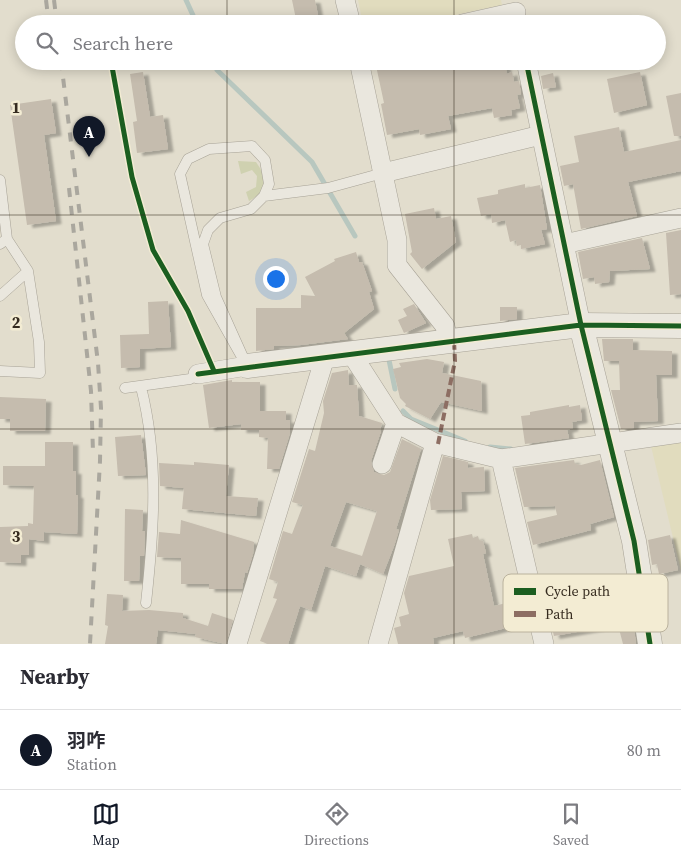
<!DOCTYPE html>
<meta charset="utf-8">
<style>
body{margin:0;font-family:"Source Serif 4","Noto Sans JP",serif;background:#f2f2f3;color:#2b2b33}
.you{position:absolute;left:275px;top:278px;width:18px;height:18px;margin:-12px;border:4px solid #fff;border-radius:50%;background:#1a73e8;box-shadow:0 0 0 8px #1a73e833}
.badge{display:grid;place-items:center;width:32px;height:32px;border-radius:50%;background:#111827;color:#fff;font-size:16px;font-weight:700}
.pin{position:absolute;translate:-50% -41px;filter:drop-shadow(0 1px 2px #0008)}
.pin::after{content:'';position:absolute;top:26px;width:18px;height:15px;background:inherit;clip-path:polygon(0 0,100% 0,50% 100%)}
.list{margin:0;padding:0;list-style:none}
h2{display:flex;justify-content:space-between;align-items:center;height:65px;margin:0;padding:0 20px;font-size:21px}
h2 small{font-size:16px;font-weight:400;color:#7c7c81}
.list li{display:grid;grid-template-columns:32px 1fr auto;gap:15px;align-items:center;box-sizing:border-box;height:80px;padding:0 20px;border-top:1px solid #e1e1e2}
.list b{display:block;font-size:19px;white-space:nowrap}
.list p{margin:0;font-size:16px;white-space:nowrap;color:#7c7c81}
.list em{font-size:16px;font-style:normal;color:#7c7c81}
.icon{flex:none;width:28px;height:28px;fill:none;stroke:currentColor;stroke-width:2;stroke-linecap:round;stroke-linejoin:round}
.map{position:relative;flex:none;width:681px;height:644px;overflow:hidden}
.search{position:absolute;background:#fff;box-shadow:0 2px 12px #0003;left:15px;right:15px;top:15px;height:55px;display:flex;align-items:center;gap:12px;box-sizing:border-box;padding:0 18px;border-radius:28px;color:#7c7c81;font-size:19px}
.sheet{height:145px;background:#fff}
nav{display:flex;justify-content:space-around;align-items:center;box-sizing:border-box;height:70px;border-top:1px solid #e1e1e2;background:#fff;font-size:14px;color:#7c7c81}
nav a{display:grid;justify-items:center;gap:2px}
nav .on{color:#111827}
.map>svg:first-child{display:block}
.farmland{fill:#e1dcbe}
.green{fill:#cfd1b0}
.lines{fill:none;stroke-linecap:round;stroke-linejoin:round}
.stream{stroke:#b8c7bf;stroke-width:5}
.building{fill:#c5bcae;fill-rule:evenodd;filter:url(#shadow)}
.service-casing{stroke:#a7a296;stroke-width:11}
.minor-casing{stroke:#a7a296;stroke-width:20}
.tertiary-casing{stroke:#a7a296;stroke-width:25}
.service{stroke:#eae7de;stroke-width:10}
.minor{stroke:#eae7de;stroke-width:19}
.tertiary{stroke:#eae7de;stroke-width:24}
.rail{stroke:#aaa79e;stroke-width:4;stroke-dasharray:9 9;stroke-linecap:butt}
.quiet{stroke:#8d6e63;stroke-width:4;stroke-dasharray:8 4;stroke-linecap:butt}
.cycleway-casing{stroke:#f3ecd3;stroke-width:8}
.cycleway{stroke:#1b5e20;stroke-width:5}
.grid{fill:none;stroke:#352b1f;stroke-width:1;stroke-opacity:0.55}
.key{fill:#f3ecd3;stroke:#bab29d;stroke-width:1}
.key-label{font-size:14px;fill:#352b1f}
.grid-label{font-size:16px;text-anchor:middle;font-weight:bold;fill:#352b1f;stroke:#f3ecd3;stroke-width:5;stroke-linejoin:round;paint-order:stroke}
</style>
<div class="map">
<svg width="681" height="644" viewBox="0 0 681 644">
<defs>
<filter id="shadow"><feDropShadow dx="5.5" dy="3" stdDeviation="1" flood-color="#0004"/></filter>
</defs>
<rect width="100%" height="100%" fill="#e2ddcd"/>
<path class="farmland" d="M358,0H501L502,5L412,24H363Z
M681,438V571L650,442Z"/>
<path class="green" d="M238,161L256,162C269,181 270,189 249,201L246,192L256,187L257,176L252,170L241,174Z"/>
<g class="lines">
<path class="stream" d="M186,0L197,24
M213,61L217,70L312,162L355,236
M389,360L395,389
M403,411L411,419L465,441
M490,447L511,449"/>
</g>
<path class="building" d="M292,0H315L319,21L297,24Z
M375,61H504L507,74L512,72L514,82L519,81L521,94L517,95L520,108L511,110L512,115L494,118L492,108L448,116L451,129L420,135L419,129L387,135L381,104L384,103Z
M143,72L150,117L163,115L168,149L137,153L133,122L137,121L130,74Z
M640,72L647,105L614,113L607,79Z
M553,73L556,87L543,89L541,76Z
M681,93V136H674L666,96Z
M51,99L56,133L44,135L56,221L27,225L10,105Z
M619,127L624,152L681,140V171L628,182L637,216L581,229L573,184L564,186L560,166L579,162L574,136Z
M525,184V188L540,185L547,229L541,230L545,244L521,249V245L517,246L516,240L510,242L505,220L492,223L491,214L481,216L477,198L498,194V190Z
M434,208L436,219L451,216L456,242L422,269L410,254L412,252L405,214Z
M681,230V294L670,295L666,233Z
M642,238L650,269L610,271L609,282L595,284L594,277L583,279L578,252Z
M356,252L359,262H362L372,291L369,292L374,309L344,333L348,339L301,345L274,346V349L256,351V308H301V295L315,296L305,277L335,261L334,259Z
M168,301L171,347L140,349V367L121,368L120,335L149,334L148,302Z
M414,304L426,323L404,333L398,320L407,316L403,309Z
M500,307H517V319L500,321Z
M602,339H633V350L672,351V375H656L658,421L634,422V428L621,429L611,390H620L619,361H604Z
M427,359L444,362L442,373L481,381L482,411L441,402L430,419L405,406L406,404L400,398L393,369L401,367L399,363Z
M348,370L349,385H357L359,416L382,423L380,431H381L371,461L374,472L384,475L390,472L402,439L421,449L396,529L399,530L394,546L383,574L360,564L356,576L325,566L311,610L300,606L288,644H268L260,641L277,599L273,598L278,582L269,579L283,531L292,534L303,505L292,502L309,449L315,451L324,413L323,401L332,373ZM346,502L377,511L362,556L330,546Z
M232,380V382H260V411H286V420H290V433L279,469H267L268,438L259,437V430H241V424L209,428L203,385Z
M0,397L46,399L45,431H10V419H0Z
M569,405V407L580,405L582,420L572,422L573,428L567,430L569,438L525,444L521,416L530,415V412Z
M141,435L146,475L118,476L115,437Z
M45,442H73V471H76V495H78L77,534L44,532V541L29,539V555H21V563L0,562V527L28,526V523L33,524L34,486L3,485V466H45Z
M443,456L468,462V468L484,467L485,491L461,492L462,509L431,510L430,500Z
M574,460L575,464L581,465L600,460L614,517L590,524L591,530L533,545L527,522L557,515L555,506L524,507L515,468Z
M194,462L229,465L226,496L258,498L256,516L182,509L184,488L160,486L159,463L194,465Z
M125,509L143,510L142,531H145L144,556H140L139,581H124Z
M181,520L254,542L253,554L247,573L245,572L242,589H209V584H181V558L157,557L159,532L180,534Z
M472,534L473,538L478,536L479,540L483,541L486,553L483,554L494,606L522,599L527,623L465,638L463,631L433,638L434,644H398L394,628L401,626L399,617L409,614L404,593L409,576L454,566L448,539Z
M670,535L678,570L659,574L657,564L652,565L648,540Z
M107,594L123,595L122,611L149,610L183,613V618L208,626L212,613L233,620L226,644L195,637L196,634L158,630L156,644H105L108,626L105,625Z
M600,607L605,627L554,636L550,619Z
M633,621L636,644H623L618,625Z"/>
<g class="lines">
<defs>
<path id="service" d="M252,146L265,160L269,184L264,196L251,209L220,218L208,230L203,244L216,297L247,366L207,295L180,174L188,159L209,149Z
M0,180L7,239L0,244
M264,196L328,188L383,173
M0,296L28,271
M0,371L40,373L39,342L28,271L7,239
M141,387C159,458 154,530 146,603
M125,388L190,379L198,374"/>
<path id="minor" d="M345,0L351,24
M462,24L516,12
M359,61L397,240V265L445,326L448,341
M526,61L581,325
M383,173L541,135
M564,244L681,218
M351,353L396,423L435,443L501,459L681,433
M198,374L247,366
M501,459L544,644
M382,464L396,423
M237,644L325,357
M378,644L435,443"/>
<path id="tertiary" d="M581,325L634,541L650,644
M247,366L581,325L681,326"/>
</defs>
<use href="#service" class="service-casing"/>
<use href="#minor" class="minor-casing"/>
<use href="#tertiary" class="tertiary-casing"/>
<use href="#service" class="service"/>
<use href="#minor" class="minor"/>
<use href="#tertiary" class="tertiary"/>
<path class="rail" d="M46,0L49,24
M54,0L57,24
M61,61L98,363L101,408L100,461L90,644
M69,188L91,391L93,452"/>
<path class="quiet" d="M438,444L455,361L454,340"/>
<defs>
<path id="cycleway" d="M111,61L132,177L153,250L188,311L214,371
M526,61L581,325L634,541L650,644
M198,374L581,325L681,326"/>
</defs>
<use href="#cycleway" class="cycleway-casing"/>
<use href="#cycleway" class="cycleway"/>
</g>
<path class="grid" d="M227,0V24M454,0V24M227,61V644M454,61V644M0,215H681M0,429H681"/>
<rect x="503" y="574" width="165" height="58" rx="8" class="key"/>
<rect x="514" y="588" width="22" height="7" fill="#1b5e20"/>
<rect x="514" y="611" width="22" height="6" fill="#8d6e63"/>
<g class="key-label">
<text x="545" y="596">Cycle path</text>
<text x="545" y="619">Path</text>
</g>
<g class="grid-label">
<text x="16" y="113">1</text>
<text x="16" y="328">2</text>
<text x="16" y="542">3</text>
</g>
</svg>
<div class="you"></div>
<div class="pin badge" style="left:89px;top:157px">A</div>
<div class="search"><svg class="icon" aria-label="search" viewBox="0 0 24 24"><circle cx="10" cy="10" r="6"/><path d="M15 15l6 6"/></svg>Search here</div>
</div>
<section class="sheet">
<h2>Nearby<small></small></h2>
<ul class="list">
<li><span class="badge">A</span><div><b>羽咋</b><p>Station</p></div><em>80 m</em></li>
</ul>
</section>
<nav>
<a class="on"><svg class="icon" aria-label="map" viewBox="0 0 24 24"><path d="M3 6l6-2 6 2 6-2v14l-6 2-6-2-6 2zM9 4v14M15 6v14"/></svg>Map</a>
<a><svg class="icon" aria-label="directions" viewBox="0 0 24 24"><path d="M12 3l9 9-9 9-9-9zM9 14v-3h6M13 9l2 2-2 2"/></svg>Directions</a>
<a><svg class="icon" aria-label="saved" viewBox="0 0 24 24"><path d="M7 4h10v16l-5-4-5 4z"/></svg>Saved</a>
</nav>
